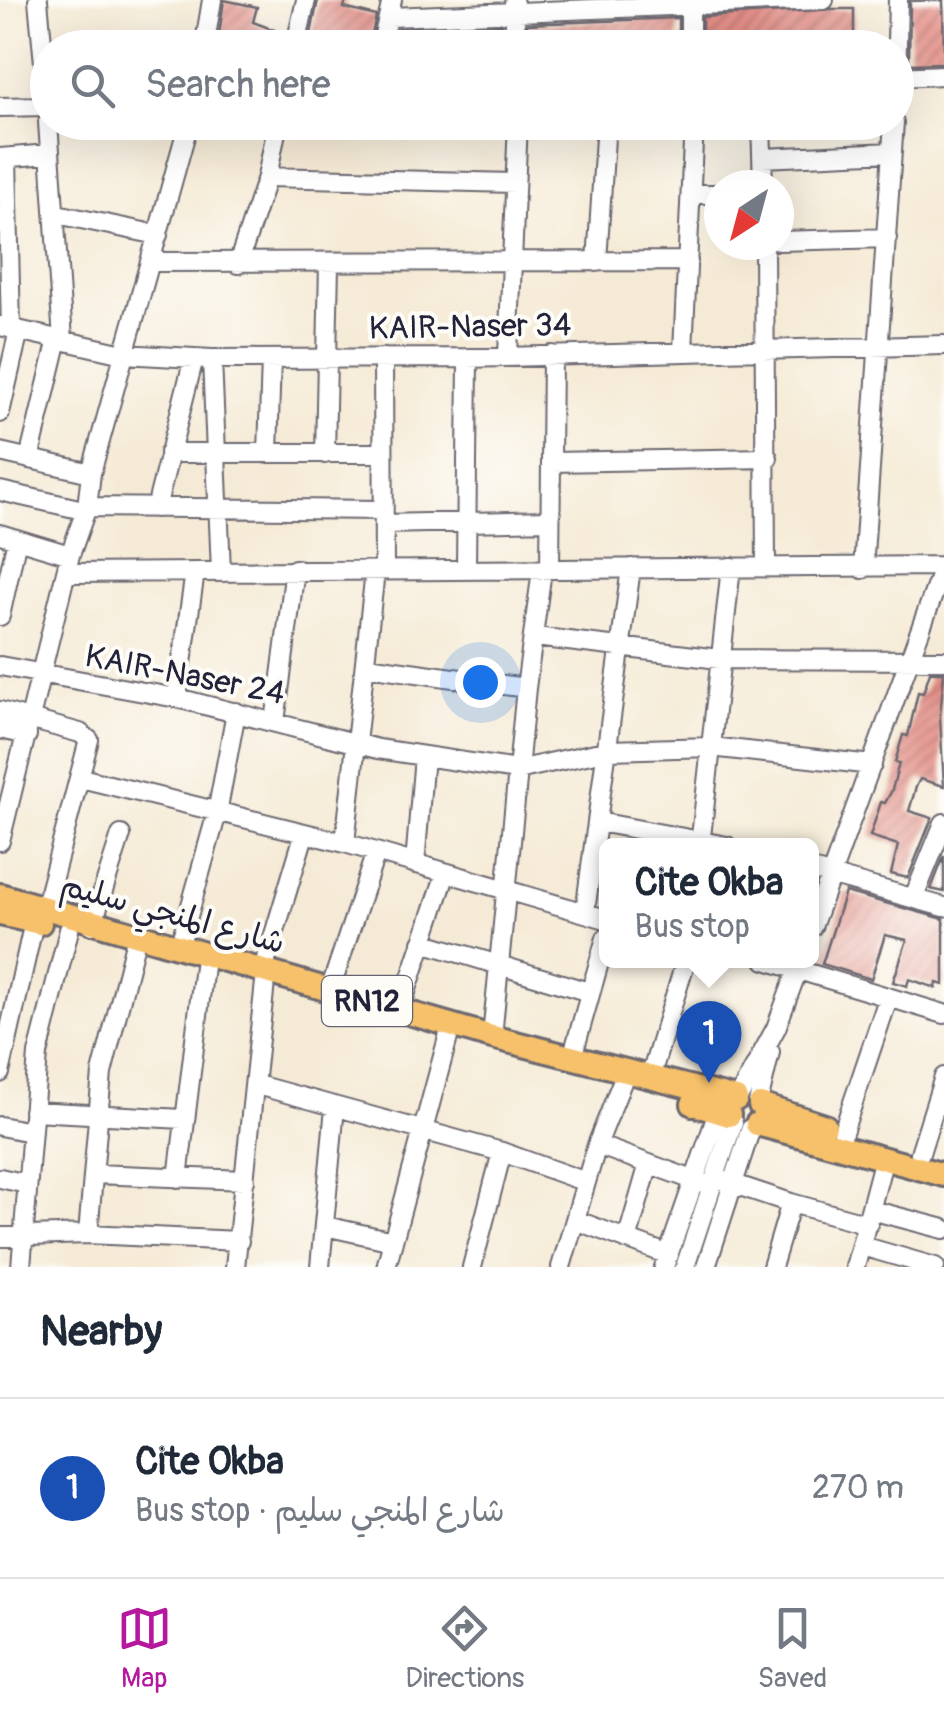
<!DOCTYPE html>
<meta charset="utf-8">
<style>
body{margin:0;font-family:Pangolin,"Playpen Sans Arabic",sans-serif;background:#f6f6f7;color:#1f2937}
.compass{position:absolute;left:704px;top:170px;width:90px;height:90px;border-radius:50%;background:#fff;box-shadow:0 10px 40px #0002;rotate:216deg}
.you{position:absolute;left:480px;top:682px;width:35px;height:35px;margin:-25px;border:8px solid #fff;border-radius:50%;background:#1a73e8;box-shadow:0 0 0 15px #1a73e833}
.badge{display:grid;place-items:center;width:65px;height:65px;border-radius:50%;background:#b5179e;color:#fff;font-size:32px;font-weight:700}
.pin{position:absolute;translate:-50% -82px;filter:drop-shadow(0 2px 5px #0008)}
.pin::after{content:'';position:absolute;top:52px;width:35px;height:30px;background:inherit;clip-path:polygon(0 0,100% 0,50% 100%)}
.popup{position:absolute;left:599px;top:838px;width:220px;height:130px;box-sizing:border-box;display:grid;place-content:center;border-radius:15px;background:#fff;filter:drop-shadow(0 2px 8px #0005);font-size:32px;white-space:nowrap;color:#747a83}
.popup b{font-size:38px;color:#1f2937}
.popup::after{content:'';position:absolute;left:50%;top:100%;margin-left:-20px;border:20px solid transparent;border-top-color:#fff}
.list{margin:0;padding:0;list-style:none}
h2{display:flex;justify-content:space-between;align-items:center;height:130px;margin:0;padding:0 40px;font-size:42px}
h2 small{font-size:32px;font-weight:400;color:#747a83}
.list li{display:grid;grid-template-columns:65px 1fr auto;gap:30px;align-items:center;box-sizing:border-box;height:180px;padding:0 40px;border-top:2px solid #e0e1e3}
.list b{display:block;font-size:38px;white-space:nowrap}
.list p{margin:0;font-size:32px;white-space:nowrap;color:#747a83}
.list em{font-size:32px;font-style:normal;color:#747a83}
.icon{flex:none;width:55px;height:55px;fill:none;stroke:currentColor;stroke-width:2;stroke-linecap:round;stroke-linejoin:round}
.map{position:relative;flex:none;width:944px;height:1267px;overflow:hidden}
.search{position:absolute;background:#fff;box-shadow:0 10px 40px #0002;left:30px;right:30px;top:30px;height:110px;display:flex;align-items:center;gap:25px;box-sizing:border-box;padding:0 35px;border-radius:55px;color:#747a83;font-size:38px}
.sheet{height:310px;background:#fff}
nav{display:flex;justify-content:space-around;align-items:center;box-sizing:border-box;height:140px;border-top:2px solid #e0e1e3;background:#fff;font-size:28px;color:#747a83}
nav a{display:grid;justify-items:center;gap:5px}
nav .on{color:#b5179e}
.map>svg:first-child{display:block}
.building{fill:url(#building-hatch)}
.lines{fill:none;stroke-linecap:round;stroke-linejoin:round}
.minor-casing{stroke:#6c6871;stroke-width:22}
.major-casing{stroke:#6c6871;stroke-width:28}
.minor{stroke:#fff;stroke-width:18}
.major{stroke:#f6c16b;stroke-width:22}
.labels{text-anchor:middle;stroke-width:8;stroke-linejoin:round;paint-order:stroke}
.shield{fill:#fdfcf7;stroke:#646373;stroke-width:2.5}
.shield-label{font-size:30px;font-weight:bold;fill:#22223b}
.street-label{font-size:32px;fill:#22223b;stroke:#fdfcf7}
</style>
<div class="map">
<svg width="944" height="1267" viewBox="0 0 944 1267">
<defs>
<pattern id="building-hatch" width="6" height="6" patternUnits="userSpaceOnUse" patternTransform="scale(2.5)"><rect width="6" height="6" fill="#e48f87"/><path d="M-1 1l2-2M0 6l6-6M5 7l2-2" fill="none" stroke="#b87470"/></pattern>
</defs>
<rect width="100%" height="100%" fill="#fdfcf7"/>
<filter id="ink" filterUnits="userSpaceOnUse"><feTurbulence type="fractalNoise" baseFrequency=".01" numOctaves="2"/><feDisplacementMap in="SourceGraphic" scale="20" xChannelSelector="R" yChannelSelector="G"/><feConvolveMatrix kernelMatrix="1 2 1 2 8 2 1 2 1" color-interpolation-filters="sRGB"/></filter>
<filter id="wash" filterUnits="userSpaceOnUse"><feTurbulence type="fractalNoise" baseFrequency=".0048" numOctaves="4" result="noise"/><feDisplacementMap in="SourceGraphic" scale="40" xChannelSelector="R" yChannelSelector="G"/><feGaussianBlur stdDeviation="2.25" result="paint"/><feColorMatrix in="noise" values="0 0 0 0 0 0 0 0 0 0 0 0 0 0 0 0 0 1.4 0 .05"/><feComposite in="paint" operator="in"/></filter>
<g filter="url(#wash)">
<rect width="100%" height="100%" fill="#f5ead5"/>
<g id="blocks">
<path class="building" d="M224,0L257,7L253,22L285,34L283,48H217Z
M318,0H346L344,8L376,16L369,48H308Z
M943,0L944,63L909,64L910,1Z
M833,9H854V38H825L823,48H702V17Z
M678,18V44L588,48L555,45V41H534V46H528L527,24Z
M502,25L503,38L480,41V47L394,48L398,29Z
M930,672H944L940,717L944,786L920,779L916,787L909,811L932,818L908,878L891,874L898,845L870,836L881,802L885,803L892,790L899,763L895,762L903,735L908,736L918,692L923,693Z
M944,856V892L931,889Z
M845,892L944,919V985L937,983L936,988L909,979L907,986L893,982L907,940L885,935L871,979L822,964Z"/>
</g>
</g>
<g filter="url(#ink)">
<use href="#blocks" fill-opacity="0" stroke="#6c6871" stroke-width="2.5"/>
<g class="lines">
<defs>
<path id="minor" d="M38,0L48,106
M514,3L516,48
M390,17L824,0
M204,48L212,0
M295,48L306,0
M381,48L392,0
M690,48V0
M896,77L944,75
M896,86L898,0
M0,107L48,106
M48,122L63,340
M761,122L763,185
M0,158L49,154
M7,158L11,329
M763,158L892,152
M267,177L515,183
M691,194H719
M57,214L158,235
M779,241L887,238
M764,245L766,566
M151,262L688,261
M597,262L606,122
M238,264L267,177L278,122
M0,326L123,354L212,359L468,358L944,345
M683,351L694,122
M508,355L518,122
M383,358L384,570
M212,359L221,571
M0,413L19,330
M0,452L91,473
M169,453H382
M268,453L271,359
M325,454L329,264
M29,459L58,339
M551,462L768,458
M0,491L83,510
M87,507L383,510
M156,508L194,358
M384,524L550,520
M0,534L70,555
M466,569L468,358
M550,569L552,355
M863,569L894,122
M70,573L944,566
M0,616L17,539
M535,637L719,659L944,660
M0,666L177,698L378,749L517,770L609,750L711,747L872,765
M367,666L526,688
M177,698L195,572
M0,711L80,733L89,740L44,911
M275,722L295,569
M0,729L27,735
M81,778L345,843L606,919
M598,822L727,846
M0,841L70,555L87,507L91,473L189,122
M345,843L375,571
M700,846L731,567
M415,864L424,756
M812,870L944,907
M914,897L944,823
M585,912L631,568
M92,925L121,835
M812,927L944,565
M422,942L589,992
M179,948L217,813L236,712
M765,960L944,1014
M263,971L304,835
M330,990L376,852
M400,1010L446,873
M492,1037L526,688L542,570
M572,1058L606,938
M0,1073L34,922
M650,1078L686,960
M257,1085L502,1152L586,1182
M738,1098L776,1028L801,961
M758,1103L770,1052
M33,1111L183,1119
M0,1126L31,1132
M843,1132L888,999
M597,1145L704,1184
M920,1153L944,1077
M95,1174L245,1180
M0,1178L27,1184
M178,1178L204,966
M725,1181L791,1203
M871,1210L944,1229
M575,1220L669,1255
M325,1226L393,1241
M88,1234L102,1073L134,947
M0,1237L88,1234L239,1241
M627,1240L648,1167
M862,1246L935,1267
M21,1267L38,1054L69,930
M235,1267L265,982
M320,1267L335,1107
M386,1267L449,1034
M472,1267L502,1152
M561,1267L597,1145L622,1082
M664,1267L718,1112
M685,1267L733,1123
M706,1267L751,1128
M772,1267L791,1203L868,1224
M855,1267L884,1158"/>
<path id="major" d="M0,895L492,1037L736,1099
M0,914L40,923
M693,1104L729,1115
M760,1105L825,1126
M757,1124L944,1175"/>
</defs>
<use href="#minor" class="minor-casing"/>
<use href="#major" class="major-casing"/>
<use href="#minor" class="minor"/>
<use href="#major" class="major"/>
</g>
</g>
<g class="labels">
<rect class="shield" x="322" y="976" width="90" height="50" rx="8"/>
<g class="shield-label">
<text x="367" y="1011">RN12</text>
</g>
<g class="street-label">
<text transform="translate(470 326) rotate(-1)" y="11">KAIR-Naser 34</text>
<text transform="translate(185 674) rotate(11)" y="11">KAIR-Naser 24</text>
<text transform="translate(173 913) rotate(15)" y="11">شارع المنجي سليم</text>
</g>
</g>
</svg>
<svg class="compass" viewBox="-18 -18 36 36"><path d="M0-13l5 13h-10z" fill="#e53935"/><path d="M0 13l5-13h-10z" fill="#747a83"/></svg>
<div class="you"></div>
<div class="pin badge" style="left:709px;top:1083px;background:#1a4fb4">1</div>
<div class="popup"><b>Cite Okba</b>Bus stop</div>
<div class="search"><svg class="icon" aria-label="search" viewBox="0 0 24 24"><circle cx="10" cy="10" r="6"/><path d="M15 15l6 6"/></svg>Search here</div>
</div>
<section class="sheet">
<h2>Nearby<small></small></h2>
<ul class="list">
<li><span class="badge" style="background:#1a4fb4">1</span><div><b>Cite Okba</b><p>Bus stop · شارع المنجي سليم</p></div><em>270 m</em></li>
</ul>
</section>
<nav>
<a class="on"><svg class="icon" aria-label="map" viewBox="0 0 24 24"><path d="M3 6l6-2 6 2 6-2v14l-6 2-6-2-6 2zM9 4v14M15 6v14"/></svg>Map</a>
<a><svg class="icon" aria-label="directions" viewBox="0 0 24 24"><path d="M12 3l9 9-9 9-9-9zM9 14v-3h6M13 9l2 2-2 2"/></svg>Directions</a>
<a><svg class="icon" aria-label="saved" viewBox="0 0 24 24"><path d="M7 4h10v16l-5-4-5 4z"/></svg>Saved</a>
</nav>
